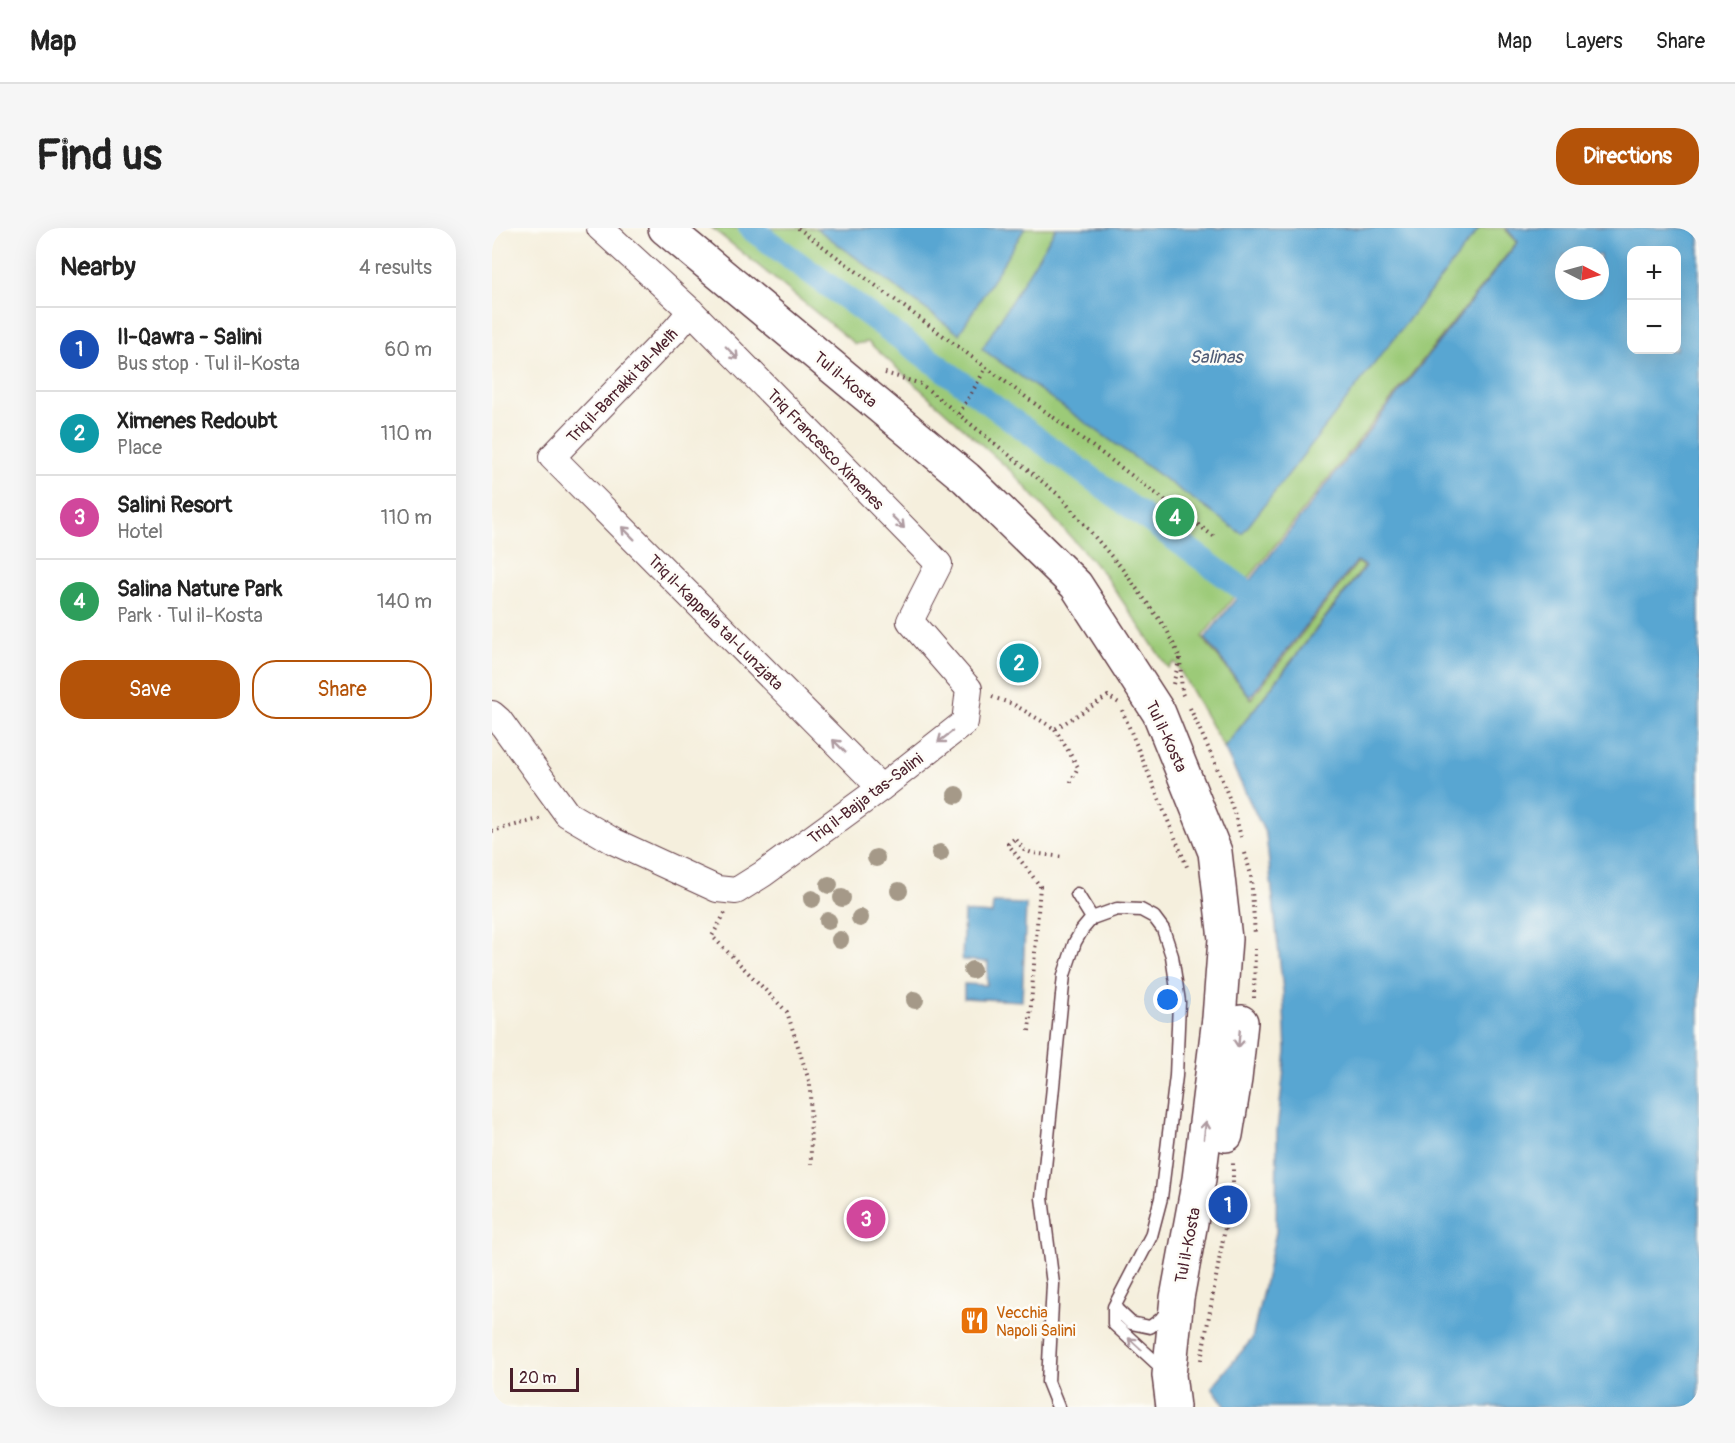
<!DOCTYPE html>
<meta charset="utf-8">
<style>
body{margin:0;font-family:Pangolin,sans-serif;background:#f6f6f6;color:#222}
.controls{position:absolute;right:18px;top:18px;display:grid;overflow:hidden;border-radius:12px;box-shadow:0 6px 24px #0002}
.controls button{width:54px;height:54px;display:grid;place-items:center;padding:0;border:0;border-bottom:2px solid #e0e0e0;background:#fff;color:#222;font:30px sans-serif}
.compass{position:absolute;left:1063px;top:18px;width:54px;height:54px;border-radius:50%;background:#fff;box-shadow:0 6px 24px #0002;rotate:96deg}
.scale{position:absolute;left:18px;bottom:15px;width:69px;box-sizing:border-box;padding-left:6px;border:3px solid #4a1f2b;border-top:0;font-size:16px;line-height:21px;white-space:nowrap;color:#4a1f2b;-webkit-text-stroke:4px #fdfcf7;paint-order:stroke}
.you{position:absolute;left:676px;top:772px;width:21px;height:21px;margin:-15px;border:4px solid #fff;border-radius:50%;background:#1a73e8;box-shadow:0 0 0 9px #1a73e833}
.badge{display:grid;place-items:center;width:39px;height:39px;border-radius:50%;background:#b45309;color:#fff;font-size:20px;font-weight:700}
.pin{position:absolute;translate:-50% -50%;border:3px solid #fff;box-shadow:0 2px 6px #0006}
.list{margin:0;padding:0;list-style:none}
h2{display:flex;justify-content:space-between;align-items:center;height:78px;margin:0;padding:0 24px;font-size:26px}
h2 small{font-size:20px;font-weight:400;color:#767676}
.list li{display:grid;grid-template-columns:39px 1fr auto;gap:18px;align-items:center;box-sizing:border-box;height:84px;padding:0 24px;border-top:2px solid #e0e0e0}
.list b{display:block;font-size:22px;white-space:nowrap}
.list p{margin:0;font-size:20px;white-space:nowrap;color:#767676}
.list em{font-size:20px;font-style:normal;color:#767676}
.actions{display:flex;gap:12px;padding:18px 24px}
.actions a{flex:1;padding:14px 0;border:2px solid #b45309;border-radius:24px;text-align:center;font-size:21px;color:#b45309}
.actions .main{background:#b45309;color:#fff}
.map{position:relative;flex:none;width:1207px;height:1179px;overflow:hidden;border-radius:24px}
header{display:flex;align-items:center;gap:36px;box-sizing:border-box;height:84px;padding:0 30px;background:#fff;border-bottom:2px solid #e0e0e0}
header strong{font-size:28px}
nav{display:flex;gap:33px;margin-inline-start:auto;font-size:21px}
.intro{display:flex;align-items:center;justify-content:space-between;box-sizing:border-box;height:144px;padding:0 36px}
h1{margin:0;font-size:42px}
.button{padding:15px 27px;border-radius:24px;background:#b45309;color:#fff;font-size:21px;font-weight:700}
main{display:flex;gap:36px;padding:0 36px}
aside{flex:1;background:#fff;border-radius:24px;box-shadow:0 6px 24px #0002}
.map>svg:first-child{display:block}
.green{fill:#9cca78;stroke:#737452;stroke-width:1.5}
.water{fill:#58a6d2;stroke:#51627e;stroke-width:1.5;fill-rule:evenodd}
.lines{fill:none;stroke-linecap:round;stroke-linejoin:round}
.canal{stroke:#58a6d2;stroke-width:24}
.service-casing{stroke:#643e46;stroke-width:15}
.minor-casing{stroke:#643e46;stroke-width:28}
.trunk-casing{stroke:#643e46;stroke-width:36}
.path{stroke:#643e46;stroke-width:4;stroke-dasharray:1.5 4.5;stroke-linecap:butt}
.service{stroke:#fff;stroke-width:12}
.minor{stroke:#fff;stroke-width:26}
.trunk{stroke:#fff;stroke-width:33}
.tree{fill:#a59988}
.oneway{stroke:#ae9aa0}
.labels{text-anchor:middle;stroke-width:5;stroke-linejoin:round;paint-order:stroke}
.street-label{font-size:16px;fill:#4a1f2b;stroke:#fdfcf7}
.food-label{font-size:16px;fill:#c56008;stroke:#fdfcf7;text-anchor:start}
.water-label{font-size:18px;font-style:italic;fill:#505c76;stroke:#fdfcf7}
</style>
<header>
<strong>Map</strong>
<nav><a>Map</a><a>Layers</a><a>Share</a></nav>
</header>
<div class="intro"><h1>Find us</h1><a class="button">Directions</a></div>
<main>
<aside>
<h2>Nearby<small>4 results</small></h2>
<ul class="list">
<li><span class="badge" style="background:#1a4fb4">1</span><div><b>Il-Qawra - Salini</b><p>Bus stop · Tul il-Kosta</p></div><em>60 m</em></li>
<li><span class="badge" style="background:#0f9aa8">2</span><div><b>Ximenes Redoubt</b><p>Place</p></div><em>110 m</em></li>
<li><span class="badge" style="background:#d1479c">3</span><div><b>Salini Resort</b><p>Hotel</p></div><em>110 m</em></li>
<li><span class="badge" style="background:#2e9e5b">4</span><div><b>Salina Nature Park</b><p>Park · Tul il-Kosta</p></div><em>140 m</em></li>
</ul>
<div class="actions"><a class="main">Save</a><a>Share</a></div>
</aside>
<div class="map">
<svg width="1207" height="1179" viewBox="0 0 1207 1179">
<rect width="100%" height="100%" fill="#fdfcf7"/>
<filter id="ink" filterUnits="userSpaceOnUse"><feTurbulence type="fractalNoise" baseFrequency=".0167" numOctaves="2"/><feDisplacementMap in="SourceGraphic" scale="12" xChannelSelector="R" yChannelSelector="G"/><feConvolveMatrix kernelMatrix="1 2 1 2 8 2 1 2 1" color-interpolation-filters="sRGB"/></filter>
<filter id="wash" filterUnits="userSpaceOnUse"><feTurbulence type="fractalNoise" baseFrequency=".008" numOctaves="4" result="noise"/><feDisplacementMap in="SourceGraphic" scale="24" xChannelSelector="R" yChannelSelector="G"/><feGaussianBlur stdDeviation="1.35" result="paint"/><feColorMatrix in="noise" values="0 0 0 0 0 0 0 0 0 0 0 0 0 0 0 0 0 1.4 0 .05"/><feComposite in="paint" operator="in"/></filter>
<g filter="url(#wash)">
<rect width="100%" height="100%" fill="#f5efdd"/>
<path class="green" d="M220,0H1012L1025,14L710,409L759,471L866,334L872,339L732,520L683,434L676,440L612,346L520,244L376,114L363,116Z"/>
<path class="water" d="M324,0H533L467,106Z
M564,0H986L987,1L750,306L490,121Z
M1014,0H1207V1179H734L720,1159L760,1111L784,1004L785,903L794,823L791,763L774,607L732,520L874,338L865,333L758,469L713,410L1026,14ZM1184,22V122H1140V22ZM1072,27H1108V63H1072Z
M501,675L534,676L530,773L472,770V756L495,757L496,734L470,732L472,684L500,686Z"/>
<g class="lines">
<path class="canal" d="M258,0L751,361"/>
</g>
</g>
<g filter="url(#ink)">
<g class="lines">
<defs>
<path id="service" d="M585,666L600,690
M622,1079L639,1095L658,1099L669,1091L676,1082
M566,1179L556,1154L561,1056L550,970L572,747L583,714L590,702L600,690L625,681L649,682L662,689L671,701L680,728L687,774L684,848L669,970L659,1008L622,1079V1096L672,1142"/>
<path id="minor" d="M199,83L183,102L60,229L389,560
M0,486L7,492L75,586L123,614L225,661L244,663L271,646L389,560L473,494L477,461L418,393L447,336L199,83L108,0"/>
<path id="trunk" d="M173,0L474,250L584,357L667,485L723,624L733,711L727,790L707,951L685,1070L677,1147L681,1179
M734,907L743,851L749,794"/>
</defs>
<use href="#service" class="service-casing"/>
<use href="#minor" class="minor-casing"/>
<use href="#trunk" class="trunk-casing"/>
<path class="path" d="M306,0L724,310
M393,145L429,156L568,268L631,342L675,402L688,430L681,456
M467,186L494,140
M688,430L690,465L693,471
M500,469L521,476L563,501L616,468L627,475
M698,480C717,522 738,564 749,609
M630,482L696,641
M563,501L586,539L577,558
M0,603L51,590
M753,625L759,647L763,707
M233,685L220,708L295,784L318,856L319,936
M762,770L763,721
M537,803L548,658L516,616L523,610L532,622L540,625L571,629
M709,1132L741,956V932"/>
<use href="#service" class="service"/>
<use href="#minor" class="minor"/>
<use href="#trunk" class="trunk"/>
</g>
<g class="tree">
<circle cx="464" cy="567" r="9"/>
<circle cx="448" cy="625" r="9"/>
<circle cx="384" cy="630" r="9"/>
<circle cx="337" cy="657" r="9"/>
<circle cx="407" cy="663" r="9"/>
<circle cx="350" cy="670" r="9"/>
<circle cx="320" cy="671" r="9"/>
<circle cx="368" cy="690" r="9"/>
<circle cx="336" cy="693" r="9"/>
<circle cx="348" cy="712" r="9"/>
<circle cx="480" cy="742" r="9"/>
<circle cx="423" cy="772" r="9"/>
</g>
<defs><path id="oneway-shaft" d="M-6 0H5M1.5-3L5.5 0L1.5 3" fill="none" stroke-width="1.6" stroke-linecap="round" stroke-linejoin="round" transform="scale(1.5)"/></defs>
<g class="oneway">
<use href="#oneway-shaft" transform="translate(240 125) rotate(46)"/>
<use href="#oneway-shaft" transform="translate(406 294) rotate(45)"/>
<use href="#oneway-shaft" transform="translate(136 305) rotate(-135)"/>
<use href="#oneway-shaft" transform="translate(453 509) rotate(142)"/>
<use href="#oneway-shaft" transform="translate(347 518) rotate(-135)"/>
<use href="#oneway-shaft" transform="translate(747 811) rotate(95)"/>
<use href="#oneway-shaft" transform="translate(713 902) rotate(-83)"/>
<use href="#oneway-shaft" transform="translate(643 1116) rotate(-138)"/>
</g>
</g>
<defs>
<symbol id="restaurant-square" viewBox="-11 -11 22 22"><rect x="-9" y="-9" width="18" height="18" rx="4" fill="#e8710a" stroke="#fdfcf7"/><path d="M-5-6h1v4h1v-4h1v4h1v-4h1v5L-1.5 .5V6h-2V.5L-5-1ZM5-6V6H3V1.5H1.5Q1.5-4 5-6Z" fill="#fff"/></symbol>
</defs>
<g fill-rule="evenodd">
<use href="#restaurant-square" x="466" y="1076" width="33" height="33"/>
</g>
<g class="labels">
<g class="street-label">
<text transform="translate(354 151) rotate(40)" y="6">Tul il-Kosta</text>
<text transform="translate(130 157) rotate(-46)" y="6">Triq il-Barrakki tal-Melħ</text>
<text transform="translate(334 221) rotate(46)" y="6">Triq Francesco Ximenes</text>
<text transform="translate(224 394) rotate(45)" y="6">Triq il-Kappella tal-Lunzjata</text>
<text transform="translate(675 508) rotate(65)" y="6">Tul il-Kosta</text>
<text transform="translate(373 570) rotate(-37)" y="6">Triq il-Bajja tas-Salini</text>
<text transform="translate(695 1017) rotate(-79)" y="6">Tul il-Kosta</text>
</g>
<g class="food-label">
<text x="504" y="1090">Vecchia<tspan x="504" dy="18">Napoli Salini</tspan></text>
</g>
<g class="water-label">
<text x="724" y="135">Salinas</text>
</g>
</g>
</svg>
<div class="controls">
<button>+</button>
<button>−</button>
</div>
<svg class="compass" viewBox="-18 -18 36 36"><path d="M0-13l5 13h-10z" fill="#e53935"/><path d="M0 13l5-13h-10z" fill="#767676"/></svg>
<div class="scale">20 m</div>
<div class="you"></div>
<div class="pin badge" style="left:736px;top:977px;background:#1a4fb4">1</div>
<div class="pin badge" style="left:527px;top:435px;background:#0f9aa8">2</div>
<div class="pin badge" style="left:374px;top:991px;background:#d1479c">3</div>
<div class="pin badge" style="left:683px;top:289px;background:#2e9e5b">4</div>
</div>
</main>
